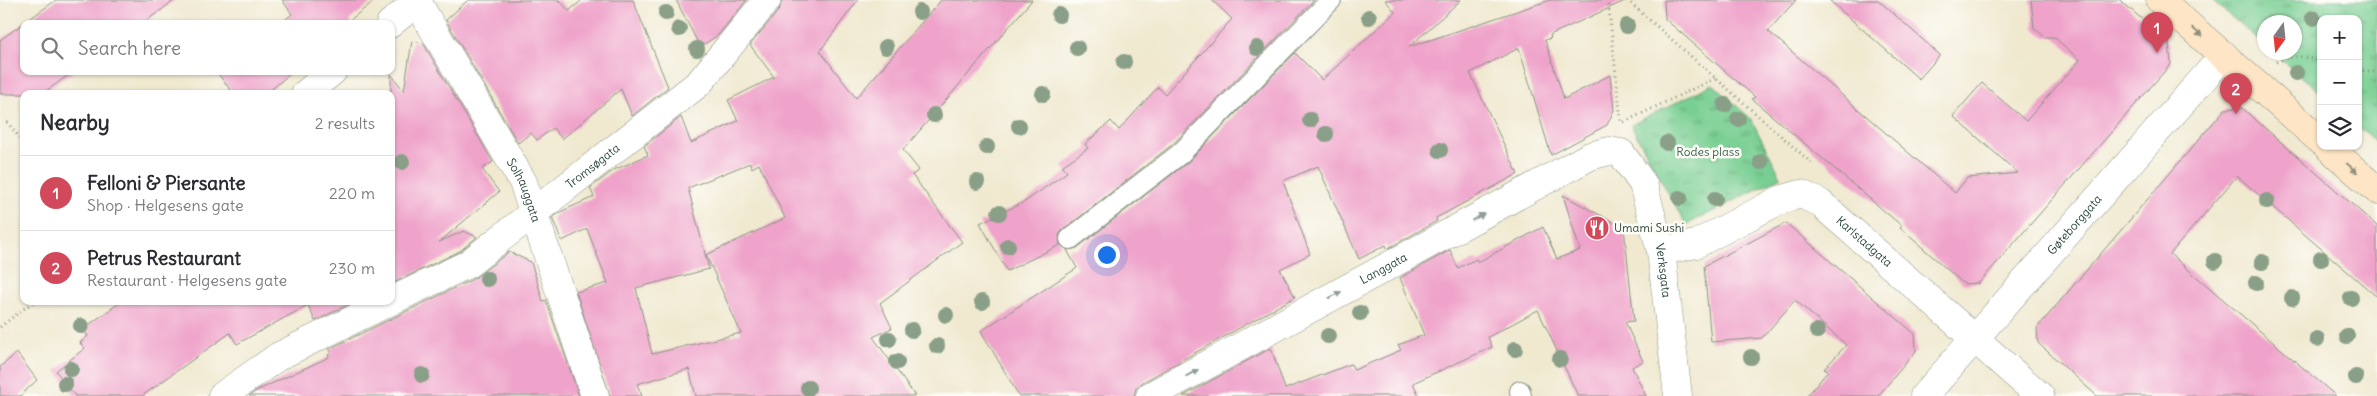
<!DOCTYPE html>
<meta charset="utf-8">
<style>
body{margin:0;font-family:Delius,sans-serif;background:#f7f7f7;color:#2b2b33}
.controls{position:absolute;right:15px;top:15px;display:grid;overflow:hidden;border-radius:10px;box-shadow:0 1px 4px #0004}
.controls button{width:45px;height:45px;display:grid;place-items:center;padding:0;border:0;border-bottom:1px solid #e1e1e2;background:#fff;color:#2b2b33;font:25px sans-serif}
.compass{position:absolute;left:2257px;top:15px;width:45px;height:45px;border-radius:50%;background:#fff;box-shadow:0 1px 4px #0004;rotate:195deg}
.you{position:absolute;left:1106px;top:254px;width:18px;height:18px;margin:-12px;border:4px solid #fff;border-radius:50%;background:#1a73e8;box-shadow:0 0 0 8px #1a73e833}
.badge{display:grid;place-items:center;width:32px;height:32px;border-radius:50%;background:#d1495b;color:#fff;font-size:16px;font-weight:700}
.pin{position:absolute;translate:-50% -41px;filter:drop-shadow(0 1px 2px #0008)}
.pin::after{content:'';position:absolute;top:26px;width:18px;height:15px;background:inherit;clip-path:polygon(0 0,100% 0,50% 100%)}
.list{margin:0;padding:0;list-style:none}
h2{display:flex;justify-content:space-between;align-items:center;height:65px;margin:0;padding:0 20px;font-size:21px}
h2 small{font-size:16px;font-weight:400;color:#7c7c81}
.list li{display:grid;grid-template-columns:32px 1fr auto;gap:15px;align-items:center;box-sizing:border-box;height:75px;padding:0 20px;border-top:1px solid #e1e1e2}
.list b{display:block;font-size:19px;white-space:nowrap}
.list p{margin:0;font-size:16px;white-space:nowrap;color:#7c7c81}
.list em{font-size:16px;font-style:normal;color:#7c7c81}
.icon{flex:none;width:28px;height:28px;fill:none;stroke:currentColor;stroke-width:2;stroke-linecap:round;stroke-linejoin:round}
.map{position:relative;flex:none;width:2377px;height:396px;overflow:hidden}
.search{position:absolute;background:#fff;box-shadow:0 1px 4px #0004;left:20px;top:20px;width:375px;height:55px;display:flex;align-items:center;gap:12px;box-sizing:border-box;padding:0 18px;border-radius:10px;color:#7c7c81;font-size:19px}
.panel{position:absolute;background:#fff;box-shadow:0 1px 4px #0004;left:20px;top:90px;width:375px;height:215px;border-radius:10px}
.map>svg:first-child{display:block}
.park{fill:url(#park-tufts);stroke:#4c8664}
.building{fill:#efa3ca;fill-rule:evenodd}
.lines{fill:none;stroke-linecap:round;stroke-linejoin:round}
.lane-casing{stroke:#889382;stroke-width:22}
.street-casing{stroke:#889382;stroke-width:29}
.secondary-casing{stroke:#889382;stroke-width:29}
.path{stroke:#889382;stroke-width:3;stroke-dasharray:1 4;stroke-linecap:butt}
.lane{stroke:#fff;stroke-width:20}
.street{stroke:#fff;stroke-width:28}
.secondary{stroke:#fee5c5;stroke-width:28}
.tree{fill:#8a9f87}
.oneway{fill:#8e917c}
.oneway2{fill:#8f9e9a}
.labels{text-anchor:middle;stroke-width:5;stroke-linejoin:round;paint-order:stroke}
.park-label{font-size:12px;fill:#36624c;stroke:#fdfcf7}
.street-label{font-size:12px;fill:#1f3d34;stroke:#fdfcf7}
.poi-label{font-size:12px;fill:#1f3d34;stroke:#fdfcf7;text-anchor:start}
</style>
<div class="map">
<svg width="2377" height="396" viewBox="0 0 2377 396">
<defs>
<pattern id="park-tufts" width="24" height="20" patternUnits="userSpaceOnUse" patternTransform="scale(1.25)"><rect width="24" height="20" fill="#79cf93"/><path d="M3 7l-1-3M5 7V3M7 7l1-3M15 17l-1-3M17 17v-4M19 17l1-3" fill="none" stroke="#63a979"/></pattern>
</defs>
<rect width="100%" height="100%" fill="#fdfcf7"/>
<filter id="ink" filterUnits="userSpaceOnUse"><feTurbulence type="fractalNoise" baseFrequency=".02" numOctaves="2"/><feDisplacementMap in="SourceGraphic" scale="10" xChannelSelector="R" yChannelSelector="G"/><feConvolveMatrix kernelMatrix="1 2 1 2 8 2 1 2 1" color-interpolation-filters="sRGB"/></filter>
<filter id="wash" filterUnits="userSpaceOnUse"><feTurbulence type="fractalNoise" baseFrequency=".0096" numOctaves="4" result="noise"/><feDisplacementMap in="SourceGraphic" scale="20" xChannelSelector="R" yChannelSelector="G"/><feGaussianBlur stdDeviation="1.12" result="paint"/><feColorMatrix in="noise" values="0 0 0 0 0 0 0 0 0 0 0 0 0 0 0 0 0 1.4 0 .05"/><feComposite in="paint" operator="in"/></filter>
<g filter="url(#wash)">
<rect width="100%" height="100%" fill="#f0e9d0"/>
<path class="park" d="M2212,0H2377V143L2358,127V19H2321V93L2274,53L2294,52V22H2264V45Z
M1713,84L1751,119L1781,177L1686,225L1631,125Z"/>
<g id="blocks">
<path class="building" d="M56,0H175L142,24H24V71H74L42,94H0V40Z
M282,0H375L350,20L351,24H280L292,14Z
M468,0H559L569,11L582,0H633L668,87L632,116L621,89L562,139L553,128L537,140L531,133L518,143L446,20Z
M676,0H747L718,35L700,47Z
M782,0H858L820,51L856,98L941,0H1032L903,150L919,170L912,175L962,242L880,303L892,328L873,337L915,396H696L689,369L637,384L642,396H610L576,292L608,283L587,229L562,241L552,218L560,212L594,197L590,188L614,170L648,155L644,146L681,117L691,143L738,121L728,100L774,77L750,45L779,10ZM750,163L752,168L759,164L785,218L706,255L741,333L652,354L636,288L709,269L688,188Z
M1212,0H1314L1173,144L1063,230L1059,235L1060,245L1007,271L980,223L1026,201L1067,172L1062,166L1088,148L1085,144L1111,121L1119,130L1158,87L1165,94L1232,19Z
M1385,0H1461L1409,47L1550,0H1627L1550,35L1551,38L1545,40L1564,99L1610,75L1614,110L1607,125L1551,155L1519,48L1470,73L1518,174L1436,218L1437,221L1387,249L1386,245L1359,259L1318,166L1283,181L1310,254L1280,269L1295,297L1143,382L1136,388L1134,396H1019L981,331L1077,268L1067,250L1077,248L1188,162L1295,53L1322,80L1395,12Z
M1664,0H1796L1768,31L1955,193L1967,178L2018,173L1953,116L1982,83L2026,121L2080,60L2054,37H2045L2034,28L2031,0H2120L2169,43L2171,64L1979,283L1964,284L1900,228L1902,226L1752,99L1755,97L1665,19Z
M1829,0H1878L1940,55L1919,79Z
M412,41L423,43L493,162L482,169L499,192L439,242L464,231L477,237L460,251L391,284V74L404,91Z
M221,71H293L266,94H234L218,74Z
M2242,108L2377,226V297L2237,176L2170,254L2336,396H2097L2038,343L2037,328L2225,109Z
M1563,195L1624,228L1634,321L1625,322L1643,361L1632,367L1646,396H1578L1538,310L1488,337L1492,347L1413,383L1419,396H1183L1271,348L1285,389L1351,364L1354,370L1401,350L1398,345L1424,335L1400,278L1450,250L1458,268L1476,259L1478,262L1543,227L1557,259L1580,250Z
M1786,223L1915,334L1916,351L1878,396H1807L1828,371L1824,369L1846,345L1795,300L1762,338L1711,342L1704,266Z
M509,252L531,262L543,301L546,300L579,396H249L258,390L329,357L328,355L331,353L329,349L475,278Z
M122,301H355L315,321L308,305L237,344L230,333L142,396H75L56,371L85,348L80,343L88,336L83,329Z
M17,353L37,380L20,396H0V367Z"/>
</g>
</g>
<g filter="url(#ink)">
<use href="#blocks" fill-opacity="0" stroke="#889382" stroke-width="1"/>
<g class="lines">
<defs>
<path id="lane" d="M1070,239L1181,153L1331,0
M1520,391L1521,396"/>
<g id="street">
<path id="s1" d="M416,0L523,182L595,396"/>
<path d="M390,24L419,0"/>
<path d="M305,94L333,71"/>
<path id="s2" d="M1661,251L1696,244L1780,200L1801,194L1820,203L2040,396"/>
<path id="s3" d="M391,301L468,264L699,83L767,0"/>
<path d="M222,396L279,356L391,301"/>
<path id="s4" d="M1150,396L1590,156L1609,151L1621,153L1643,184L1661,251L1678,396"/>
<path id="s5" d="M1924,396L2224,55"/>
</g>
<path id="secondary" d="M2160,0L2321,141
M2327,146L2377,190"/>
</defs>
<use href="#lane" class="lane-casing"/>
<use href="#street" class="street-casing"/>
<use href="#secondary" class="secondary-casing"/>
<path class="path" d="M1608,0L1621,121
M1627,0L1814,165
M2276,62C2293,55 2304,55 2321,62
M2358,70L2377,72
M7,122L24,143
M1624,122L1716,78
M0,327L34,301"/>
<use href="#lane" class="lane"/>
<use href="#street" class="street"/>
<use href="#secondary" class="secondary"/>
</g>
<g class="tree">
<circle cx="920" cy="12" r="8"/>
<circle cx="666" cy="13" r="8"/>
<circle cx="1059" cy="15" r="8"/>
<circle cx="1369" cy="17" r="8"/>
<circle cx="2313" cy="18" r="8"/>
<circle cx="1627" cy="26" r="8"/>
<circle cx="679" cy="29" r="8"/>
<circle cx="886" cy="47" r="8"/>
<circle cx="1077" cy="48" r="8"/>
<circle cx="1257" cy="48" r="8"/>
<circle cx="697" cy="49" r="8"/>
<circle cx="1124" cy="62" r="8"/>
<circle cx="2296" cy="73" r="8"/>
<circle cx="1043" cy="94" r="8"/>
<circle cx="1725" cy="105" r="8"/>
<circle cx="934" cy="115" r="8"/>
<circle cx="1738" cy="119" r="8"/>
<circle cx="1310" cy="120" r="8"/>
<circle cx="1019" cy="126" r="8"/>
<circle cx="1326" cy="134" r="8"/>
<circle cx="1667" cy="143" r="8"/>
<circle cx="987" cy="147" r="8"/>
<circle cx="1440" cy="150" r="8"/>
<circle cx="402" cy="162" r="8"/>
<circle cx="1761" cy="162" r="8"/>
<circle cx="977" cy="182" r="8"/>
<circle cx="1680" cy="198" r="8"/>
<circle cx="1715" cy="199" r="8"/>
<circle cx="2267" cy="201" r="8"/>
<circle cx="999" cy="213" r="8"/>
<circle cx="1008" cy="246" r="8"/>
<circle cx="2321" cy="259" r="8"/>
<circle cx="2215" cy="261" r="8"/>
<circle cx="2262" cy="262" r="8"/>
<circle cx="487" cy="279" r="8"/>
<circle cx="2256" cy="283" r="8"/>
<circle cx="2292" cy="298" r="8"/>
<circle cx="2351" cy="298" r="8"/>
<circle cx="982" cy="302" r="8"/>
<circle cx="1360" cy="313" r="8"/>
<circle cx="946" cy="315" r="8"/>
<circle cx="81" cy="326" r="8"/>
<circle cx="912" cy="330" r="8"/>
<circle cx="1817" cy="331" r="8"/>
<circle cx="1328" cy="336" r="8"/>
<circle cx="2347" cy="336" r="8"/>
<circle cx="889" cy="339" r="8"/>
<circle cx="2317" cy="339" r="8"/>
<circle cx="937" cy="346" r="8"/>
<circle cx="1515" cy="349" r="8"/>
<circle cx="1751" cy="357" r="8"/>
<circle cx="1560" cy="359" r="8"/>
<circle cx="897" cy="362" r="8"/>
<circle cx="71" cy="369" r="8"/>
<circle cx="422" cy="375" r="8"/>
<circle cx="2356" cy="377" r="8"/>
<circle cx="65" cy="384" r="8"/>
<circle cx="808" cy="388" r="8"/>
</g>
<defs><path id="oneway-solid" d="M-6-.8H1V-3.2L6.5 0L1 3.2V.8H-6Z" transform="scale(1.25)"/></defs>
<g class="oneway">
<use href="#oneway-solid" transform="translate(2197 32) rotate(41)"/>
<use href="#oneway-solid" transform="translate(2352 168) rotate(41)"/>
</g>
<g class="oneway2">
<use href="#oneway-solid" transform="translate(1478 217) rotate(-29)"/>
<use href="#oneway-solid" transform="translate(1335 295) rotate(-29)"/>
<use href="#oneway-solid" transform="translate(1192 373) rotate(-29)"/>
</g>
</g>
<defs>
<symbol id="restaurant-disc" viewBox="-11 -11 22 22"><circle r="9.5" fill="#d1495b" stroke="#fdfcf7"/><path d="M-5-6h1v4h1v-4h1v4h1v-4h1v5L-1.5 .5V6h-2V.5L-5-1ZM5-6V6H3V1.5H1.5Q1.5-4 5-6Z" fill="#fff"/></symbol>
</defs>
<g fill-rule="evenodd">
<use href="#restaurant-disc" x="1583" y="214" width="28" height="28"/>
</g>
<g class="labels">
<g class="park-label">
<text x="1708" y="156">Rodes plass</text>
</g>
<g class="street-label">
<text dy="4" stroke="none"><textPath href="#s3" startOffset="244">Tromsøgata</textPath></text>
<text dy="4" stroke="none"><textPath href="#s1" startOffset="219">Solhauggata</textPath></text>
<text dy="4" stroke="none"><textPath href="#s5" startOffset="228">Gøteborggata</textPath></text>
<text dy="4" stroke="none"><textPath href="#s2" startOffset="232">Karlstadgata</textPath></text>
<text dy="4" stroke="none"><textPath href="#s4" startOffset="266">Langgata</textPath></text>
<text dy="4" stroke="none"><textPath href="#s4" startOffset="660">Verksgata</textPath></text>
</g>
<g class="poi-label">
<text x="1614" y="232">Umami Sushi</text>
</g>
</g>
</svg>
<div class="controls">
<button>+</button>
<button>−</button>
<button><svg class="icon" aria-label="layers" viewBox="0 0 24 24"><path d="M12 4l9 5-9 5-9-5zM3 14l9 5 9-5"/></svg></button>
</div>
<svg class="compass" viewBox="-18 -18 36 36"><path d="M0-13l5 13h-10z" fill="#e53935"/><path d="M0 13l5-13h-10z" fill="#7c7c81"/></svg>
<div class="you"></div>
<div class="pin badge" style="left:2157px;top:53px">1</div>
<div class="pin badge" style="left:2236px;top:114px">2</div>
<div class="search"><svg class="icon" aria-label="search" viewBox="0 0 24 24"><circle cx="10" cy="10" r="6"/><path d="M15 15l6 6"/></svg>Search here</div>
<section class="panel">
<h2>Nearby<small>2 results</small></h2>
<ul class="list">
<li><span class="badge">1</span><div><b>Felloni &amp; Piersante</b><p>Shop · Helgesens gate</p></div><em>220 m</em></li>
<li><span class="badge">2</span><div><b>Petrus Restaurant</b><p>Restaurant · Helgesens gate</p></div><em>230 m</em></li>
</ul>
</section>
</div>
